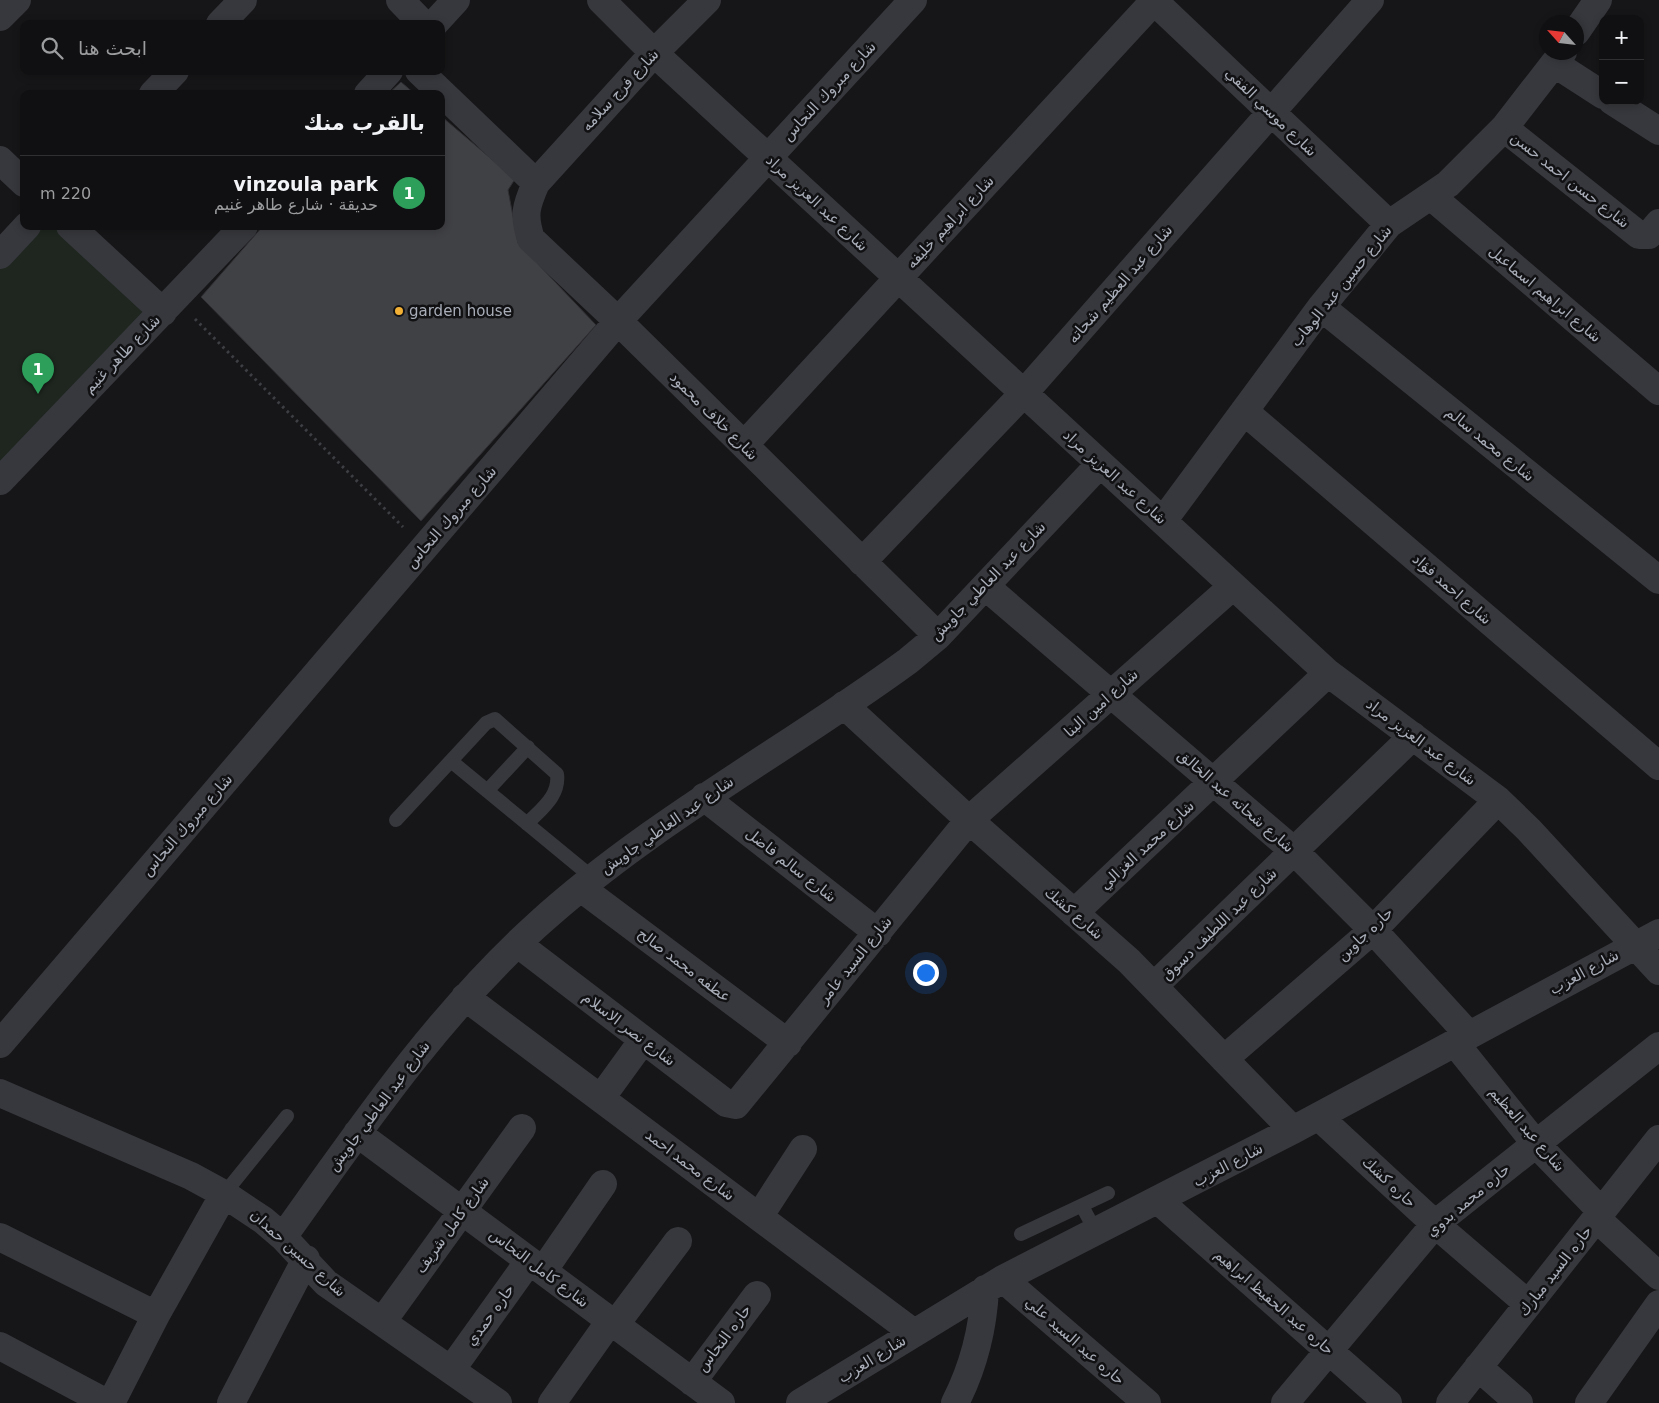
<!DOCTYPE html>
<html lang="ar">
<meta charset="utf-8">
<style>
body{margin:0;font-family:"DejaVu Sans","Noto Naskh Arabic",sans-serif;background:#19191b;color:#f1f3f6;direction:rtl}
.controls{position:absolute;right:15px;top:15px;display:grid;overflow:hidden;border-radius:10px;box-shadow:0 2px 8px #0003}
.controls button{width:45px;height:45px;display:grid;place-items:center;padding:0;border:0;border-bottom:1px solid #303032;background:#101012;color:#f1f3f6;font:25px sans-serif}
.compass{position:absolute;left:1539px;top:15px;width:45px;height:45px;border-radius:50%;background:#101012;box-shadow:0 2px 8px #0003;rotate:297deg}
.you{position:absolute;left:925px;top:972px;width:18px;height:18px;margin:-12px;border:4px solid #fff;border-radius:50%;background:#1a73e8;box-shadow:0 0 0 8px #1a73e833}
.badge{display:grid;place-items:center;width:32px;height:32px;border-radius:50%;background:#0f766e;color:#fff;font-size:16px;font-weight:700}
.pin{position:absolute;translate:-50% -41px;filter:drop-shadow(0 1px 2px #0008)}
.pin::after{content:'';position:absolute;top:26px;width:18px;height:15px;background:inherit;clip-path:polygon(0 0,100% 0,50% 100%)}
.list{margin:0;padding:0;list-style:none}
h2{display:flex;justify-content:space-between;align-items:center;height:65px;margin:0;padding:0 20px;font-size:21px}
h2 small{font-size:16px;font-weight:400;color:#9c9d9f}
.list li{display:grid;grid-template-columns:32px 1fr auto;gap:15px;align-items:center;box-sizing:border-box;height:75px;padding:0 20px;border-top:1px solid #303032}
.list b{display:block;font-size:19px;white-space:nowrap}
.list p{margin:0;font-size:16px;white-space:nowrap;color:#9c9d9f}
.list em{font-size:16px;font-style:normal;color:#9c9d9f}
.icon{flex:none;width:28px;height:28px;fill:none;stroke:currentColor;stroke-width:2;stroke-linecap:round;stroke-linejoin:round}
.map{position:relative;flex:none;width:1659px;height:1403px;overflow:hidden;direction:ltr}
.search{position:absolute;background:#101012;box-shadow:0 2px 8px #0003;left:20px;top:20px;width:425px;height:55px;display:flex;align-items:center;gap:12px;box-sizing:border-box;padding:0 18px;border-radius:10px;color:#9c9d9f;font-size:19px}
.panel{position:absolute;background:#101012;box-shadow:0 2px 8px #0003;left:20px;top:90px;width:425px;height:140px;border-radius:10px;direction:rtl}
.map>svg:first-child{display:block}
.green{fill:#1e261f}
.building{fill:#404145;stroke:#303034}
.lines{fill:none;stroke-linecap:round;stroke-linejoin:round}
.path{stroke:#3d3f44;stroke-width:3;stroke-dasharray:2.5 4;stroke-linecap:butt}
.service{stroke:#37383d;stroke-width:14}
.minor{stroke:#37383d;stroke-width:28}
.poi-dot{fill:#f2b134;stroke:#111113;stroke-width:2}
.labels{text-anchor:middle;stroke-width:5;stroke-linejoin:round;paint-order:stroke}
.street-label{font-size:15px;fill:#a8adb8;stroke:#111113}
.poi-label{font-size:15px;fill:#a8adb8;stroke:#111113;text-anchor:start}
</style>
<div class="map">
<svg width="1659" height="1403" viewBox="0 0 1659 1403">
<rect width="100%" height="100%" fill="#161618"/>
<path class="green" d="M32,226H56L151,316L0,473V260Z"/>
<path class="building" d="M401,82L415,94H388Z
M441,116L515,179L508,190L518,243L596,325L421,521L201,297L263,226H441Z"/>
<g class="lines">
<path class="path" d="M195,319L403,527"/>
<path class="service" d="M451,761L593,878
M487,791L528,747
M396,820L486,723L495,719L557,774C560,796 541,809 527,824
M224,1194L287,1116
M1082,1206L1096,1232
M1021,1234L1108,1193"/>
<path class="minor" d="M400,0L423,24
M601,0L654,53L1328,673L1498,800L1529,830L1659,971
M707,0L654,53L536,183C526,206 523,215 531,239L618,321L938,636
M1153,0L1389,224
M0,17L17,0
M220,24L243,0
M434,24L456,0
M1576,32L1598,0
M1555,64L1603,95
M419,71L536,183
M153,94L175,71
M368,94L389,71
M1612,101L1659,131
M1504,128L1639,235H1649L1659,223
M0,160L24,183
M1432,197L1659,391
M70,226L163,312
M0,255L27,226
M1321,307L1659,580
M1244,411L1659,766
M744,445L1155,0
M0,481L244,226
M1163,521L1321,307L1389,224L1448,184L1504,128L1563,52
M862,562L1024,393L1370,0
M985,586L1294,851L1373,930L1469,1035
M844,705L969,820L1129,961L1293,1130
M704,797L878,933
M581,888L788,1043
M1074,913L1328,673
M518,944L726,1103L736,1105L969,820L1233,586
M1154,986L1413,736
M465,997L914,1333
M1455,1043L1536,1144L1601,1211
M0,1044L618,321L913,0
M1224,1059L1373,930L1498,800
M0,1093L191,1176L224,1194L263,1220L283,1237L326,1283L498,1403
M601,1098L643,1040
M1319,1117L1435,1224L1528,1304
M357,1133L721,1403
M1159,1201L1388,1403
M759,1217L803,1149
M1596,1218L1659,1276
M0,1237L156,1315
M283,1237C361,1128 436,1017 536,926C649,823 785,751 908,661L938,636L1100,464
M543,1271L603,1184
M1003,1279L1147,1403
M382,1322L522,1128
M615,1325L678,1241
M0,1346L107,1403
M1478,1367L1519,1403
M451,1370L529,1261
M692,1382L757,1295
M111,1403L156,1315L224,1194
M231,1403L306,1259
M552,1403L610,1321
M800,1403L1003,1279L1293,1130L1659,933
M955,1403C974,1366 983,1330 985,1289
M1285,1403L1435,1224L1659,1046
M1450,1403L1659,1139
M1589,1403L1659,1304"/>
</g>
<circle class="poi-dot" cx="399" cy="311" r="5"/>
<g class="labels">
<g class="street-label">
<text transform="translate(620 90) rotate(-47)" y="5">شارع فرج سلامه</text>
<text transform="translate(829 91) rotate(-47)" y="5">شارع مبروك النحاس</text>
<text transform="translate(1271 112) rotate(44)" y="5">شارع موسي الفقي</text>
<text transform="translate(1570 180) rotate(38)" y="5">شارع حسن احمد حسن</text>
<text transform="translate(817 203) rotate(43)" y="5">شارع عبد العزيز مراد</text>
<text transform="translate(950 222) rotate(-47)" y="5">شارع ابراهيم خليفه</text>
<text transform="translate(1120 284) rotate(-49)" y="5">شارع عبد العظيم شحاته</text>
<text transform="translate(1341 286) rotate(-51)" y="5">شارع حسين عبد الوهاب</text>
<text transform="translate(1545 294) rotate(40)" y="5">شارع ابراهيم اسماعيل</text>
<text transform="translate(122 354) rotate(-46)" y="5">شارع طاهر غنيم</text>
<text transform="translate(714 416) rotate(45)" y="5">شارع خلاف محمود</text>
<text transform="translate(1490 444) rotate(39)" y="5">شارع محمد سالم</text>
<text transform="translate(1115 477) rotate(42)" y="5">شارع عبد العزيز مراد</text>
<text transform="translate(451 517) rotate(-49)" y="5">شارع مبروك النحاس</text>
<text transform="translate(988 581) rotate(-46)" y="5">شارع عبد العاطي جاويش</text>
<text transform="translate(1452 589) rotate(41)" y="5">شارع احمد فؤاد</text>
<text transform="translate(1101 703) rotate(-42)" y="5">شارع امين البنا</text>
<text transform="translate(1421 742) rotate(37)" y="5">شارع عبد العزيز مراد</text>
<text transform="translate(1236 801) rotate(41)" y="5">شارع شحاته عبد الخالق</text>
<text transform="translate(187 825) rotate(-49)" y="5">شارع مبروك النحاس</text>
<text transform="translate(667 825) rotate(-35)" y="5">شارع عبد العاطي جاويش</text>
<text transform="translate(1147 845) rotate(-43)" y="5">شارع محمد الغزالي</text>
<text transform="translate(791 865) rotate(38)" y="5">شارع سالم فاضل</text>
<text transform="translate(1074 913) rotate(41)" y="5">شارع كشك</text>
<text transform="translate(1219 924) rotate(-44)" y="5">شارع عبد اللطيف دسوق</text>
<text transform="translate(1365 934) rotate(-43)" y="5">حاره جاوين</text>
<text transform="translate(855 960) rotate(-51)" y="5">شارع السيد عامر</text>
<text transform="translate(684 965) rotate(37)" y="5">عطفه محمد صالح</text>
<text transform="translate(1584 972) rotate(-29)" y="5">شارع العزب</text>
<text transform="translate(629 1029) rotate(37)" y="5">شارع نصر الاسلام</text>
<text transform="translate(379 1106) rotate(-53)" y="5">شارع عبد العاطي جاويش</text>
<text transform="translate(1527 1129) rotate(49)" y="5">شارع عبد العظيم</text>
<text transform="translate(690 1165) rotate(37)" y="5">شارع محمد احمد</text>
<text transform="translate(1228 1165) rotate(-28)" y="5">شارع العزب</text>
<text transform="translate(1389 1182) rotate(43)" y="5">حاره كشك</text>
<text transform="translate(1468 1200) rotate(-40)" y="5">حاره محمد بدوي</text>
<text transform="translate(452 1225) rotate(-54)" y="5">شارع كامل شريف</text>
<text transform="translate(298 1253) rotate(42)" y="5">شارع حسين حمدان</text>
<text transform="translate(539 1268) rotate(37)" y="5">شارع كامل النحاس</text>
<text transform="translate(1555 1271) rotate(-52)" y="5">حاره السيد مبارك</text>
<text transform="translate(1274 1302) rotate(41)" y="5">حاره عبد الحفيظ ابراهيم</text>
<text transform="translate(490 1315) rotate(-54)" y="5">حاره حمدي</text>
<text transform="translate(724 1338) rotate(-53)" y="5">حاره النحاس</text>
<text transform="translate(1075 1341) rotate(41)" y="5">حاره عيد السيد علي</text>
<text transform="translate(872 1359) rotate(-32)" y="5">شارع العزب</text>
</g>
<g class="poi-label">
<text x="409" y="316">garden house</text>
</g>
</g>
</svg>
<div class="controls">
<button>+</button>
<button>−</button>
</div>
<svg class="compass" viewBox="-18 -18 36 36"><path d="M0-13l5 13h-10z" fill="#e53935"/><path d="M0 13l5-13h-10z" fill="#9c9d9f"/></svg>
<div class="you"></div>
<div class="pin badge" style="left:38px;top:394px;background:#2e9e5b">1</div>
<div class="search"><svg class="icon" aria-label="search" viewBox="0 0 24 24"><circle cx="10" cy="10" r="6"/><path d="M15 15l6 6"/></svg>ابحث هنا</div>
<section class="panel">
<h2>بالقرب منك<small></small></h2>
<ul class="list">
<li><span class="badge" style="background:#2e9e5b">1</span><div><b>vinzoula park</b><p>حديقة · شارع طاهر غنيم</p></div><em>220 m</em></li>
</ul>
</section>
</div>
